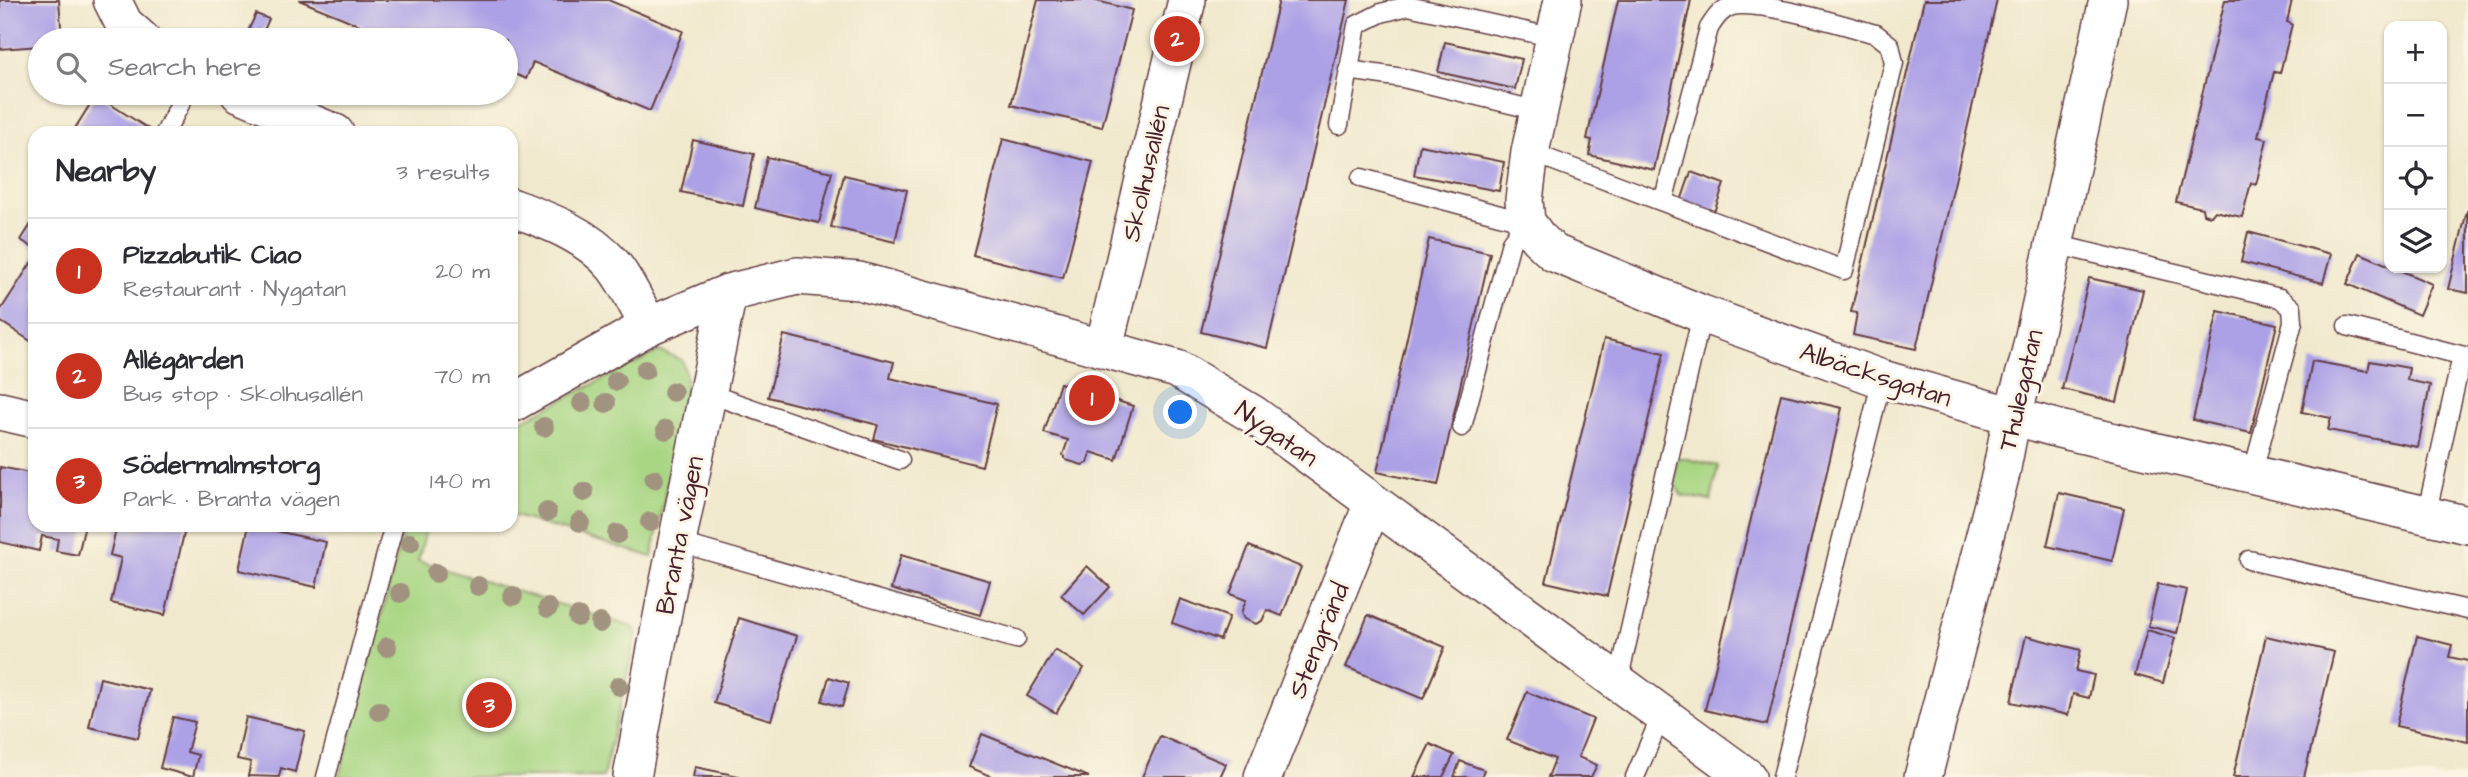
<!DOCTYPE html>
<meta charset="utf-8">
<style>
body{margin:0;font-family:"Architects Daughter",sans-serif;background:#f2f2f3;color:#2b2b33}
.controls{position:absolute;right:21px;top:21px;display:grid;overflow:hidden;border-radius:14px;box-shadow:0 2px 5px #0004}
.controls button{width:63px;height:63px;display:grid;place-items:center;padding:0;border:0;border-bottom:2px solid #e1e1e2;background:#fff;color:#2b2b33;font:35px sans-serif}
.you{position:absolute;left:1181px;top:413px;width:24px;height:24px;margin:-18px;border:5px solid #fff;border-radius:50%;background:#1a73e8;box-shadow:0 0 0 10px #1a73e833}
.badge{display:grid;place-items:center;width:46px;height:46px;border-radius:50%;background:#c8321e;color:#fff;font-size:23px;font-weight:700}
.pin{position:absolute;translate:-50% -50%;border:4px solid #fff;box-shadow:0 2px 7px #0006}
.list{margin:0;padding:0;list-style:none}
h2{display:flex;justify-content:space-between;align-items:center;height:91px;margin:0;padding:0 28px;font-size:30px}
h2 small{font-size:23px;font-weight:400;color:#7c7c81}
.list li{display:grid;grid-template-columns:46px 1fr auto;gap:21px;align-items:center;box-sizing:border-box;height:105px;padding:0 28px;border-top:2px solid #e1e1e2}
.list b{display:block;font-size:26px;white-space:nowrap}
.list p{margin:0;font-size:23px;white-space:nowrap;color:#7c7c81}
.list em{font-size:23px;font-style:normal;color:#7c7c81}
.icon{flex:none;width:38px;height:38px;fill:none;stroke:currentColor;stroke-width:2;stroke-linecap:round;stroke-linejoin:round}
.map{position:relative;flex:none;width:2468px;height:777px;overflow:hidden}
.search{position:absolute;background:#fff;box-shadow:0 2px 5px #0004;left:28px;top:28px;width:490px;height:77px;display:flex;align-items:center;gap:18px;box-sizing:border-box;padding:0 24px;border-radius:38px;color:#7c7c81;font-size:26px}
.panel{position:absolute;background:#fff;box-shadow:0 2px 5px #0004;left:28px;top:126px;width:490px;height:406px;border-radius:21px}
.map>svg:first-child{display:block}
.green{fill:#a8d683;stroke:#797a57;stroke-width:2}
.building{fill:#aca0e6}
.lines{fill:none;stroke-linecap:round;stroke-linejoin:round}
.service-casing{stroke:#633d43;stroke-width:21}
.minor-casing{stroke:#633d43;stroke-width:40}
.service{stroke:#fff;stroke-width:18}
.minor{stroke:#fff;stroke-width:37}
.tree{fill:#a29380}
.labels{text-anchor:middle;stroke-width:6;stroke-linejoin:round;paint-order:stroke}
.street-label{font-size:26px;fill:#4a1f2b;stroke:#fcf5e5}
</style>
<div class="map">
<svg width="2468" height="777" viewBox="0 0 2468 777">
<rect width="100%" height="100%" fill="#fcf5e5"/>
<filter id="ink" filterUnits="userSpaceOnUse"><feTurbulence type="fractalNoise" baseFrequency=".0143" numOctaves="2"/><feDisplacementMap in="SourceGraphic" scale="14" xChannelSelector="R" yChannelSelector="G"/><feConvolveMatrix kernelMatrix="1 2 1 2 8 2 1 2 1" color-interpolation-filters="sRGB"/></filter>
<filter id="wash" filterUnits="userSpaceOnUse"><feTurbulence type="fractalNoise" baseFrequency=".00686" numOctaves="4" result="noise"/><feDisplacementMap in="SourceGraphic" scale="28" xChannelSelector="R" yChannelSelector="G"/><feGaussianBlur stdDeviation="1.57" result="paint"/><feColorMatrix in="noise" values="0 0 0 0 0 0 0 0 0 0 0 0 0 0 0 0 0 1.4 0 .05"/><feComposite in="paint" operator="in"/></filter>
<g filter="url(#wash)">
<rect width="100%" height="100%" fill="#f1e9cd"/>
<path class="green" d="M659,351L682,360L686,376L684,404L652,557L511,515V426Z
M1678,457L1718,466L1711,501L1681,495L1673,480Z
M405,525L426,530L418,561L633,627L637,632L603,777H339Z"/>
<g id="blocks">
<path class="building" d="M0,0H59L62,40H40V46L0,49Z
M299,0H608L683,31L650,111L533,62L526,79L506,70V40H434L408,30L404,40H396Z
M1038,0H1093L1132,10L1102,127L1011,105Z
M1279,0H1349L1267,348L1201,332Z
M1618,0H1691L1654,170L1589,155L1592,140L1587,139Z
M1924,0H1997L1916,349L1853,335L1857,313L1851,312Z
M2225,0H2292L2287,22L2292,24L2280,73L2274,72L2258,137L2267,139L2256,185L2251,183L2242,217L2215,211L2211,216L2203,214L2202,208L2176,202Z
M256,14L269,19L261,37L248,31Z
M1445,42L1522,59L1515,89L1438,72Z
M96,95L155,133H72Z
M1003,139L1093,162L1063,278L973,255Z
M693,140L754,154L743,206L681,192Z
M1420,145L1504,162L1499,191L1414,175Z
M767,157L832,172L819,223L755,208Z
M1691,172L1724,184L1714,212L1681,201Z
M844,175L907,190L895,242L831,227Z
M2467,211H2468V293L2448,289Z
M35,218V249L21,240Z
M2248,232L2331,254L2323,283L2241,262Z
M1429,239L1490,253L1438,485L1377,472Z
M2360,253L2432,284L2419,315L2347,284Z
M35,257V344L0,321V311Z
M2089,278L2143,290L2117,402L2062,389Z
M2218,311L2277,324L2251,433L2193,420Z
M784,335L894,362L890,378L997,404L982,466L874,439L878,425L768,397Z
M1604,339L1664,353L1607,596L1546,582Z
M2312,361L2368,371L2370,361L2409,368L2407,380L2430,385L2418,447L2328,430L2331,418L2302,412Z
M1060,383L1133,406L1116,460L1091,452L1088,463L1082,465L1066,460L1063,455L1068,440L1044,433Z
M1781,394L1842,408L1767,725L1705,710Z
M0,467L35,474V525H85L78,555L56,551L58,539L42,536L39,551L0,542Z
M2059,493L2124,508L2112,561L2047,546Z
M117,525H186L165,615L111,603L121,558L110,555Z
M249,525L326,542L316,587L239,570Z
M1249,546L1301,567L1282,616L1267,610L1262,621L1256,624L1244,619L1241,613L1246,600L1230,594Z
M901,555L990,581L980,615L891,589Z
M1087,566L1110,587L1084,615L1061,595Z
M2158,584L2187,590L2177,633L2148,626Z
M1180,599L1229,617L1220,640L1172,623Z
M1368,615L1445,647L1423,699L1346,667Z
M739,618L797,636L771,720L714,703Z
M2147,630L2175,638L2163,683L2135,675Z
M2026,636L2081,650L2076,671L2094,675L2089,698L2073,694L2068,715L2011,702Z
M2266,636L2334,652L2304,777H2233Z
M2417,636L2452,645L2449,657L2468,661V742L2396,726Z
M1055,650L1084,668L1056,713L1027,696Z
M829,677L849,683L842,707L822,701Z
M100,678L150,690L138,738L89,727Z
M1527,692L1593,719L1578,757L1597,765L1591,777H1548L1555,759L1507,740Z
M173,717L195,722L187,752L198,755L193,777L160,768Z
M246,717L305,731L295,772L281,768L279,777L248,776L251,762L237,759Z
M982,734L1089,777H993L969,767Z
M1160,736L1226,764L1220,777H1142Z
M1430,744L1454,755L1443,777H1414Z
M1460,761L1484,770L1481,777H1454Z
M695,767L739,776L738,777H693Z"/>
</g>
</g>
<g filter="url(#ink)">
<use href="#blocks" fill-opacity="0" stroke="#633d43" stroke-width="2"/>
<g class="lines">
<defs>
<path id="service" d="M1348,70L1403,78L1539,111
M1339,125L1357,25L1381,13L1408,6L1556,38
M165,133L186,93
M1530,152L1844,270L1894,63L1890,45L1876,34C1843,25 1761,0 1732,6C1720,10 1715,19 1709,28L1663,202
M1361,178L1526,222L1511,242L1462,427
M2054,244L2280,298L2292,308L2293,322L2252,475
M2347,326L2468,357
M707,393L900,460
M2426,516L2462,356
M677,542L1016,639
M2249,560L2468,610
M1618,682L1702,314
M326,777L394,525
M1635,777L1662,714
M1782,777L1882,379"/>
<path id="minor" d="M112,0L124,24L142,40
M1563,0L1530,152L1524,200L1526,222L1538,238L1554,253L1702,314L1882,379L2059,429L2468,525
M239,93L335,133
M511,207C549,221 586,234 613,265C627,282 637,306 649,326
M1104,347L1187,0
M511,404L649,326L728,293L797,276L859,281L1177,369L1254,415L1747,777
M0,411L35,419
M632,777L666,596L728,293
M1263,777L1373,503
M1923,777L2001,473L2012,416L2028,363L2108,0"/>
</defs>
<use href="#service" class="service-casing"/>
<use href="#minor" class="minor-casing"/>
<use href="#service" class="service"/>
<use href="#minor" class="minor"/>
</g>
<g class="tree">
<circle cx="645" cy="370" r="10"/>
<circle cx="616" cy="381" r="10"/>
<circle cx="673" cy="392" r="10"/>
<circle cx="582" cy="403" r="10"/>
<circle cx="606" cy="403" r="10"/>
<circle cx="544" cy="427" r="10"/>
<circle cx="666" cy="430" r="10"/>
<circle cx="654" cy="479" r="10"/>
<circle cx="584" cy="492" r="10"/>
<circle cx="547" cy="512" r="10"/>
<circle cx="580" cy="522" r="10"/>
<circle cx="650" cy="522" r="10"/>
<circle cx="617" cy="534" r="10"/>
<circle cx="410" cy="543" r="10"/>
<circle cx="436" cy="573" r="10"/>
<circle cx="478" cy="586" r="10"/>
<circle cx="400" cy="593" r="10"/>
<circle cx="513" cy="596" r="10"/>
<circle cx="548" cy="608" r="10"/>
<circle cx="578" cy="617" r="10"/>
<circle cx="600" cy="623" r="10"/>
<circle cx="387" cy="647" r="10"/>
<circle cx="619" cy="686" r="10"/>
<circle cx="379" cy="711" r="10"/>
</g>
</g>
<g class="labels">
<g class="street-label">
<text transform="translate(1145 173) rotate(-77)" y="9">Skolhusallén</text>
<text transform="translate(1876 374) rotate(18)" y="9">Albäcksgatan</text>
<text transform="translate(2020 390) rotate(-77)" y="9">Thulegatan</text>
<text transform="translate(1277 433) rotate(35)" y="9">Nygatan</text>
<text transform="translate(679 535) rotate(-79)" y="9">Branta vägen</text>
<text transform="translate(1318 640) rotate(-68)" y="9">Stengränd</text>
</g>
</g>
</svg>
<div class="controls">
<button>+</button>
<button>−</button>
<button><svg class="icon" aria-label="locate" viewBox="0 0 24 24"><circle cx="12" cy="12" r="6"/><path d="M12 2v4M12 18v4M2 12h4M18 12h4"/></svg></button>
<button><svg class="icon" aria-label="layers" viewBox="0 0 24 24"><path d="M12 4l9 5-9 5-9-5zM3 14l9 5 9-5"/></svg></button>
</div>
<div class="you"></div>
<div class="pin badge" style="left:1092px;top:398px">1</div>
<div class="pin badge" style="left:1177px;top:39px">2</div>
<div class="pin badge" style="left:489px;top:705px">3</div>
<div class="search"><svg class="icon" aria-label="search" viewBox="0 0 24 24"><circle cx="10" cy="10" r="6"/><path d="M15 15l6 6"/></svg>Search here</div>
<section class="panel">
<h2>Nearby<small>3 results</small></h2>
<ul class="list">
<li><span class="badge">1</span><div><b>Pizzabutik Ciao</b><p>Restaurant · Nygatan</p></div><em>20 m</em></li>
<li><span class="badge">2</span><div><b>Allégården</b><p>Bus stop · Skolhusallén</p></div><em>70 m</em></li>
<li><span class="badge">3</span><div><b>Södermalmstorg</b><p>Park · Branta vägen</p></div><em>140 m</em></li>
</ul>
</section>
</div>
